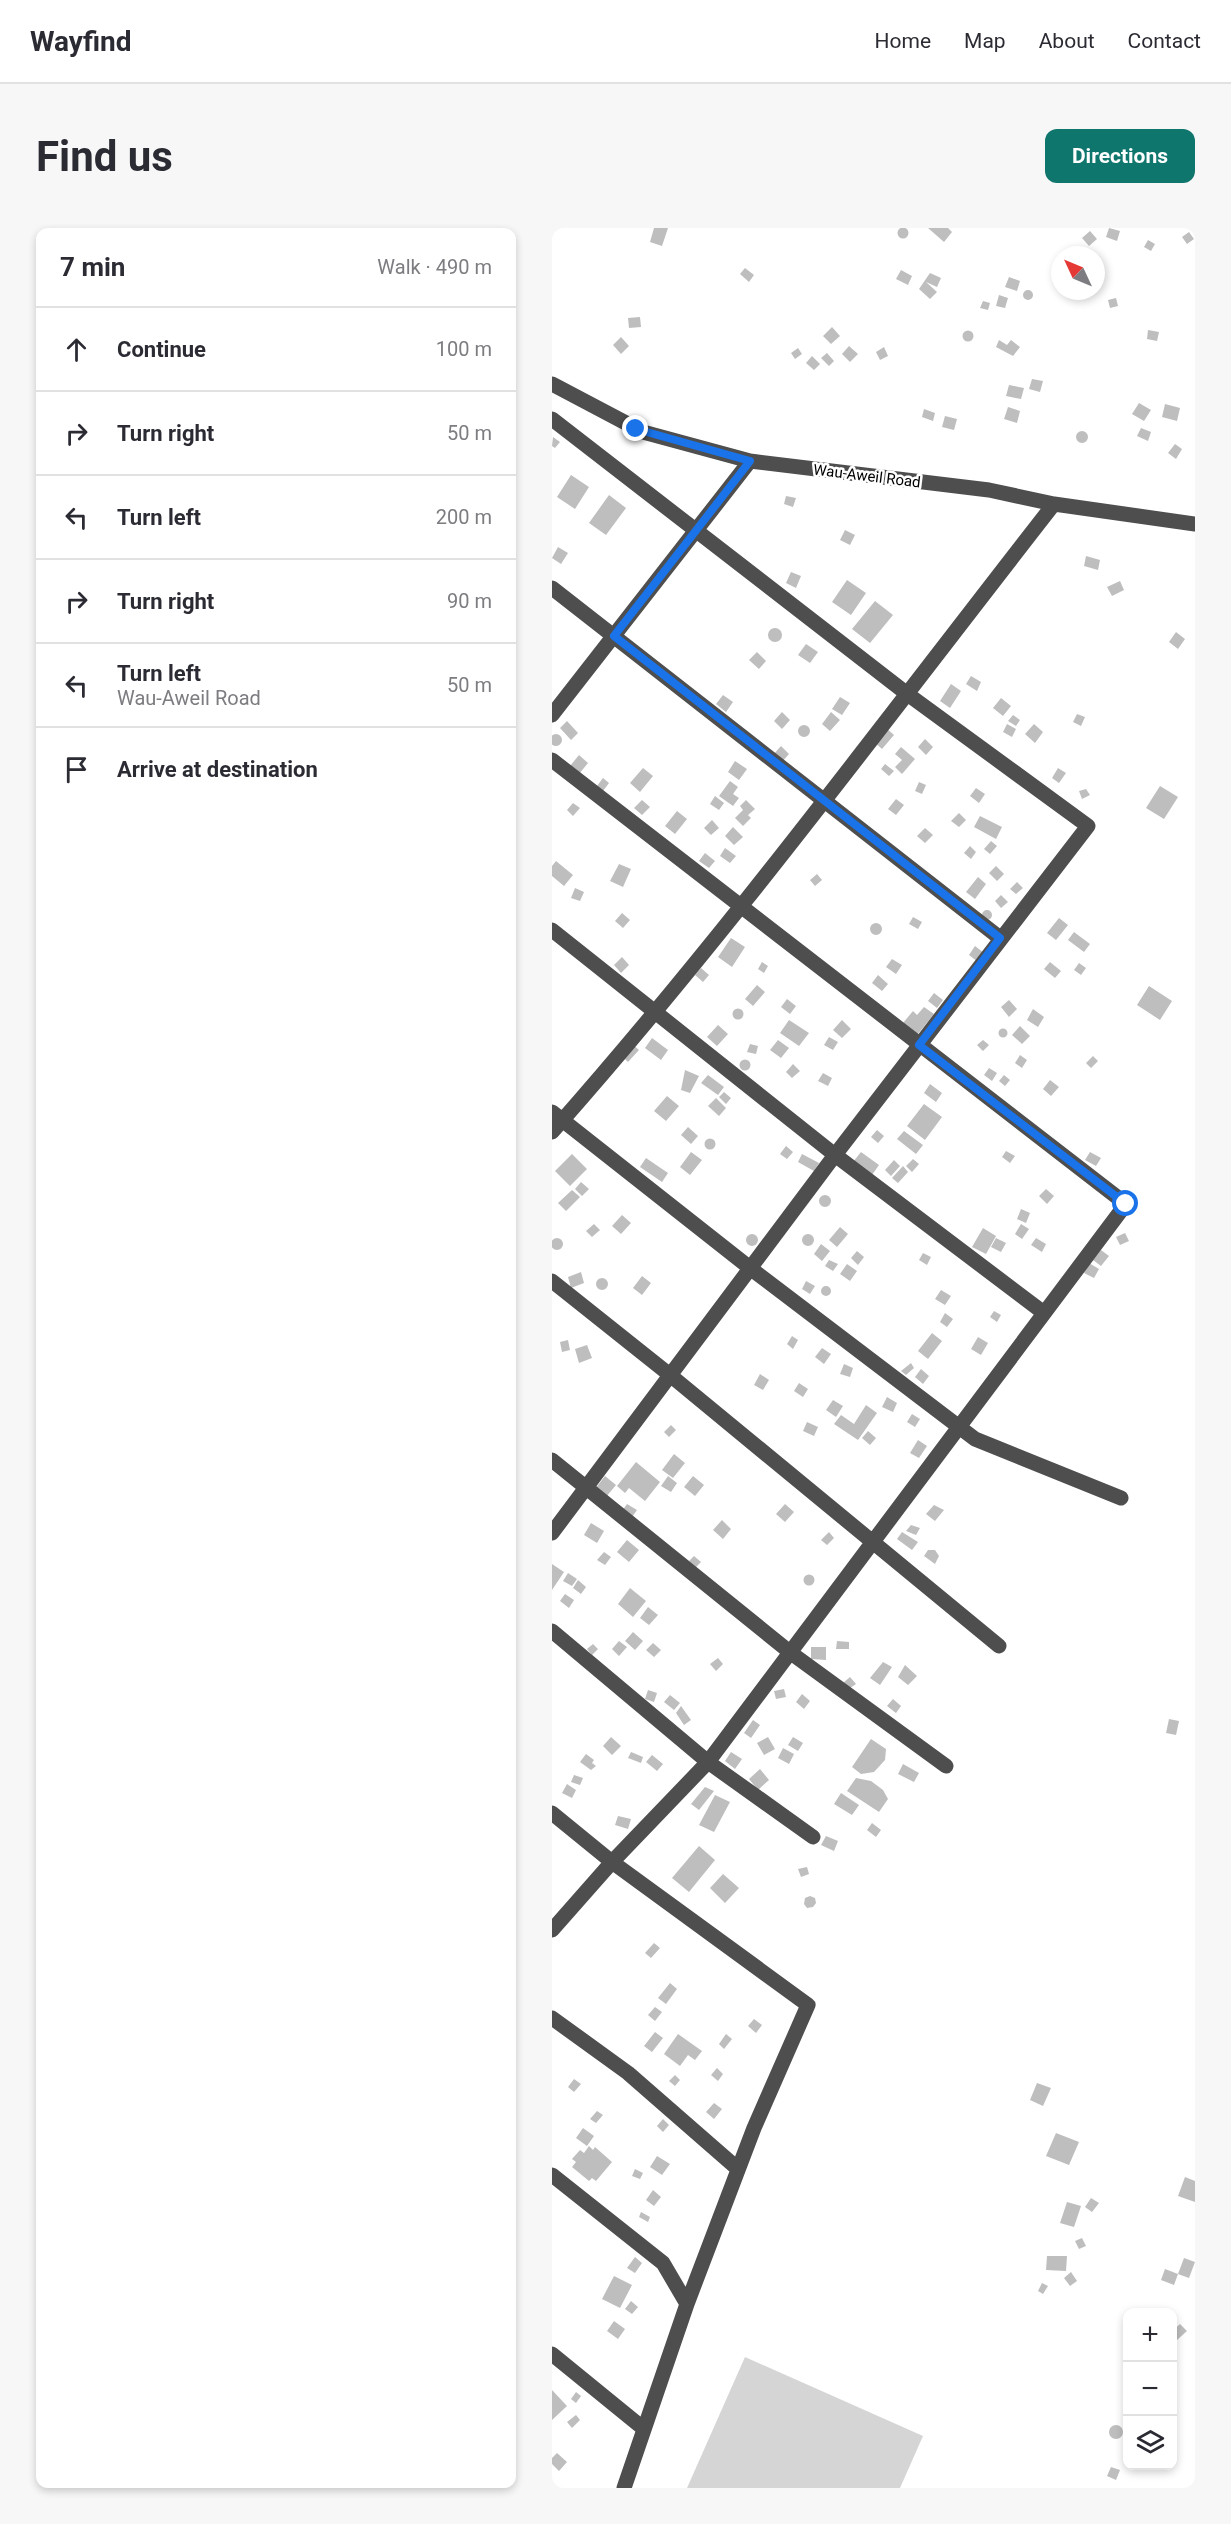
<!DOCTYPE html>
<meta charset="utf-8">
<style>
body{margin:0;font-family:Roboto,sans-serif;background:#f7f7f7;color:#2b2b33}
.controls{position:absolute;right:18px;bottom:18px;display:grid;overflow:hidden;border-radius:12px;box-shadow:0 3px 9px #0003}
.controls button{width:54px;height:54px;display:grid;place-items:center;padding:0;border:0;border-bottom:2px solid #e1e1e2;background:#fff;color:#2b2b33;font:30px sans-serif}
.compass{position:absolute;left:499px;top:18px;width:54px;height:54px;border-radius:50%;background:#fff;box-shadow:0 3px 9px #0003;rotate:314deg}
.stop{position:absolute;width:18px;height:18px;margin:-14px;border:4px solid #1a73e8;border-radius:50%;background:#fff}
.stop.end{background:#1a73e8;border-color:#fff;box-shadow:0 2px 6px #0008}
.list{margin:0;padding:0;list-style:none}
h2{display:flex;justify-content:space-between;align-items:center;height:78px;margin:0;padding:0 24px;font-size:26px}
h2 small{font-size:20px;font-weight:400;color:#7c7c81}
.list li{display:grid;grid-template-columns:39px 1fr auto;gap:18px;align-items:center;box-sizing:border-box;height:84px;padding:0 24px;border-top:2px solid #e1e1e2}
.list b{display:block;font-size:22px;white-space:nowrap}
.list p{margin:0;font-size:20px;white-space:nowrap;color:#7c7c81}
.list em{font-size:20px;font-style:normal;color:#7c7c81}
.icon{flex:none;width:33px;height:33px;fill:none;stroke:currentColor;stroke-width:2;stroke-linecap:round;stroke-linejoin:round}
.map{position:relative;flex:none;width:643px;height:2260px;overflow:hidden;border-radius:12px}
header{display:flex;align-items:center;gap:36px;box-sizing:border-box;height:84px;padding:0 30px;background:#fff;border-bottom:2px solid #e1e1e2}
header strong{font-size:28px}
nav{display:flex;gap:33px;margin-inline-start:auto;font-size:21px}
.intro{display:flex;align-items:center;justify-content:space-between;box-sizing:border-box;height:144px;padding:0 36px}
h1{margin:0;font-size:42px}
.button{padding:15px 27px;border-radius:12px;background:#0f766e;color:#fff;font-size:21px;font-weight:700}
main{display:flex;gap:36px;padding:0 36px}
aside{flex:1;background:#fff;border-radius:12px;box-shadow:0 3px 9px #0003}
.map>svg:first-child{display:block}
.green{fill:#d5d5d5}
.building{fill:#bebebe}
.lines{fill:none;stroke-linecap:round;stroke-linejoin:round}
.minor{stroke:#4e4e4e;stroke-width:15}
.route{stroke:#1a73e8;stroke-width:8}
.labels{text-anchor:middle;stroke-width:5;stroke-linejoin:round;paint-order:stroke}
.street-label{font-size:15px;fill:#000;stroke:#fff}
</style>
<header>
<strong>Wayfind</strong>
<nav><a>Home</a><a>Map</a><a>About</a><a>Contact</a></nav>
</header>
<div class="intro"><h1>Find us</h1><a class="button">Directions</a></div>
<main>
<aside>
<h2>7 min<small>Walk · 490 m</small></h2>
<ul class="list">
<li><svg class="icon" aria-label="ahead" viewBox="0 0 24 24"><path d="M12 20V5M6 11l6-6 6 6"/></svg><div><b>Continue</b></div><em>100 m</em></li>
<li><svg class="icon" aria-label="right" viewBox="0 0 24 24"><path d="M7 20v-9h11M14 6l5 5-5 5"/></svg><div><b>Turn right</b></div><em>50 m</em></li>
<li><svg class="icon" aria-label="left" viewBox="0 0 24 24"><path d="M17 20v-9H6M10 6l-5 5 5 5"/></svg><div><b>Turn left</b></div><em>200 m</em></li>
<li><svg class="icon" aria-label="right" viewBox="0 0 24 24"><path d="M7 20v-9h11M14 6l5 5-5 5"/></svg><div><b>Turn right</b></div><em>90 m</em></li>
<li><svg class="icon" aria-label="left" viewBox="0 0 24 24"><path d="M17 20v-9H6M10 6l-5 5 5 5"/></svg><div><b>Turn left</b><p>Wau-Aweil Road</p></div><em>50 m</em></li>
<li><svg class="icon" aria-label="arrive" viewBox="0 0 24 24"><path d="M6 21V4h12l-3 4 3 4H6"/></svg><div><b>Arrive at destination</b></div></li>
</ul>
</aside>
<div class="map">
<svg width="643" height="2260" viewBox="0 0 643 2260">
<rect width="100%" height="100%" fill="#fff"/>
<path class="green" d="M193,2129L371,2208L348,2260H135Z"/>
<path class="building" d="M345.5 5a5.5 5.5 0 1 1 11 0a5.5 5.5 0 1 1-11 0Z
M102,0H116L110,18L98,14Z
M376,0H396L400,4L392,14Z
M557,0L568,3L565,13L554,9Z
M538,3L545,11L537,18L530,10Z
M637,4L642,11L635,16L630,9Z
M596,12L603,16L599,23L592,19Z
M193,40L202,47L197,54L188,46Z
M349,42L360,48L356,57L344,51Z
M378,45L389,50L385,59L374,54L385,64L378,71L367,61Z
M457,49L468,53L465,63L453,59Z
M471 67a5 5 0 1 1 10 0a5 5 0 1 1-10 0Z
M447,67L456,70L453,80L444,78Z
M564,70L566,78L558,80L556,72Z
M431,73L438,75L436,82L428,80Z
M88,89L89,99L77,100L76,90Z
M280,99L288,108L279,116L271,108Z
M596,102L607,104L605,113L595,111Z
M410.5 108a5.5 5.5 0 1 1 11 0a5.5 5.5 0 1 1-11 0Z
M69,109L77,118L69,126L61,117Z
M447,112L455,117L459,112L468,119L461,128L444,119Z
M297,118L306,126L298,134L290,126Z
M332,119L336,128L328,132L324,124Z
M246,120L250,126L243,131L239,125Z
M275,125L282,133L277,138L269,130Z
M260,128L268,136L262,142L254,135Z
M480,151L491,153L488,164L477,161Z
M457,157L472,160L469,171L454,168Z
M587,175L599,182L592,193L580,186Z
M613,176L628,180L625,193L610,189Z
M456,179L468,183L465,195L452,191Z
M372,181L383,185L381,193L370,189Z
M393,188L405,191L402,202L390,199Z
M589,200L599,204L596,213L585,208Z
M524 209a6 6 0 1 1 12 0a6 6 0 1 1-12 0Z
M1,209L8,214L3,220L0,218Z
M623,216L630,221L624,231L616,225Z
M19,247L37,259L23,281L5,269Z
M57,267L74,280L54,307L37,295Z
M234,268L244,270L241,279L232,276Z
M293,302L303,307L298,317L288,312Z
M6,319L16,325L9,336L0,330Z
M534,328L548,332L546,342L532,338Z
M239,344L249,348L244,360L234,355Z
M295,352L314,365L299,387L280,374Z
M568,353L572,362L560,368L555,359Z
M323,373L341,387L318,415L300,401Z
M216 407a7 7 0 1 1 14 0a7 7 0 1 1-14 0Z
M624,404L633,411L626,421L617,414Z
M254,416L266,424L258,435L246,427Z
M205,424L214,433L207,441L197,432Z
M419,448L429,454L425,463L414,456Z
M399,456L409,463L398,480L388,473Z
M171,467L181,474L174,484L164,476Z
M288,469L298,475L290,487L280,481Z
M449,470L459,478L451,488L441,480Z
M230,484L238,492L230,501L222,493Z
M279,484L288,492L278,503L270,496Z
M525,486L533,489L529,498L521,494Z
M461,487L468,492L464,498L456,493Z
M15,493L26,505L19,512L8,500Z
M455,496L464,501L460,509L451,504Z
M482,496L491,504L483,515L473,506Z
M246 503a6 6 0 1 1 12 0a6 6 0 1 1-12 0Z
M333,499L342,507L330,521L321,513Z
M-2 512a6 6 0 1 1 12 0a6 6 0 1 1-12 0Z
M373,511L381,519L374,527L366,519Z
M229,518L237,526L229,535L221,527Z
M349,519L363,531L350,546L343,539L350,532L343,526Z
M27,527L36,535L27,546L18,538Z
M183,533L195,541L187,552L176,544Z
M333,536L342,543L337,548L329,541Z
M91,540L101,548L88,564L78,555Z
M506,540L514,545L507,555L500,550Z
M51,550L57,555L51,563L45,558Z
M178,553L186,559L181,566L187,570L181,578L167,568Z
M367,554L374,557L370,566L363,563Z
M608,558L626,569L612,591L594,580Z
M424,560L433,566L427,575L418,568Z
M534,561L538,567L530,571L527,563Z
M163,568L172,575L167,582L158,576Z
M344,571L352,577L344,587L336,581Z
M90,572L98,579L90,587L82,580Z
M194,572L203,581L196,587L199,590L191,598L183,590L191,582L188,578Z
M21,575L28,580L21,588L15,582Z
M125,583L135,591L123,606L113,598Z
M407,585L414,592L407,599L399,593Z
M428,588L450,599L444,611L422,599Z
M160,592L167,600L159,607L152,600Z
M181,599L191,609L182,617L173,608Z
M373,600L381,607L373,615L365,608Z
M439,613L445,618L438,626L432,621Z
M418,618L424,624L419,631L412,625Z
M173,620L184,628L178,635L168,628Z
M153,625L163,633L157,640L147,633Z
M4,633L21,647L12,658L0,648V638Z
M67,636L79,641L71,659L58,653Z
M444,638L452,646L445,653L437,645Z
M265,646L270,652L263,658L258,652Z
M426,649L434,656L423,671L414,664Z
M465,654L471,660L464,666L458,661Z
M23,660L32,664L28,673L19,670Z
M449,667L456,674L449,680L443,673Z
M430 687a5 5 0 1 1 10 0a5 5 0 1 1-10 0Z
M70,685L78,692L71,700L63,693Z
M361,689L370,694L366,701L357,696Z
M507,690L516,697L504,712L495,705Z
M318 701a6 6 0 1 1 12 0a6 6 0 1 1-12 0Z
M522,704L538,716L532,724L516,712Z
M179,710L193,719L180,739L166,729Z
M423,718L432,725L426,734L417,727Z
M70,729L77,737L69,745L62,737Z
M340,731L350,737L344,746L334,739Z
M210,734L216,738L212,745L206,741Z
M498,734L509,743L503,750L492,741Z
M527,735L534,740L529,747L522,742Z
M149,740L157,747L151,754L143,747Z
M326,747L336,756L330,763L320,755Z
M205,757L213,764L201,778L193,771Z
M597,758L620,773L608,792L585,777Z
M382,765L391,772L385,780L376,773Z
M235,771L244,778L238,786L229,779Z
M457,772L465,781L457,789L449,779Z
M372,779L382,786L365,807L351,795L361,783L365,787Z
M180.5 786a5.5 5.5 0 1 1 11 0a5.5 5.5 0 1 1-11 0Z
M481,781L492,789L486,799L475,792Z
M237,792L257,805L247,818L228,805Z
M290,792L299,801L290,810L281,802Z
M166,797L176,806L165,818L155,809Z
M468,798L478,808L470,816L460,807Z
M446.5 805a4.5 4.5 0 1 1 9 0a4.5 4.5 0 1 1-9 0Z
M277,809L286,814L281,822L272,817Z
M100,810L116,822L109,832L93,820Z
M226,812L237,820L229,830L218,822Z
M431,812L437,817L431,823L425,817Z
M79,815L87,822L76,834L69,827Z
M198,816L206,818L204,826L195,824Z
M468,827L475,832L470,840L463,835Z
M541,828L546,833L539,840L534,835Z
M187.5 837a5.5 5.5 0 1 1 11 0a5.5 5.5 0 1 1-11 0Z
M241,836L248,843L240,850L234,844Z
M437,840L445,845L440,853L432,847Z
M133,842L147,848L138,865L129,862Z
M271,845L280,850L276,858L266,853Z
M156,847L172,859L166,867L149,855Z
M452,847L458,852L453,858L447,853Z
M498,852L507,859L499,868L491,861Z
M378,856L390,865L384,874L372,865Z
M172,864L179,870L174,876L167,869Z
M115,868L127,878L114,893L102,883Z
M164,870L174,880L167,888L156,878Z
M372,876L390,889L373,912L355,898Z
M136,899L146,908L139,916L129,907Z
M325,902L332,908L326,915L319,909Z
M352,903L371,917L364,926L345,911Z
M152.5 916a5.5 5.5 0 1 1 11 0a5.5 5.5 0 1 1-11 0Z
M234,918L241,924L235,931L228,926Z
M454,923L463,928L458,935L450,929Z
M139,924L150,932L138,947L128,939Z
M309,924L327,937L320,947L301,934Z
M538,924L549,930L544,938L533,932Z
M20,926L35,941L18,958L3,943Z
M250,926L267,935L262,943L246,934Z
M94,930L116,945L110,954L88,939Z
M361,931L367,936L360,944L354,938Z
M342,932L348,938L339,948L333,942Z
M351,938L356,944L346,955L340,950Z
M29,954L37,961L30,968L23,961Z
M494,961L502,968L495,976L487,968Z
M20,962L28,969L14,983L6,975Z
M267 973a6 6 0 1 1 12 0a6 6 0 1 1-12 0Z
M469,981L478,985L474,995L465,991Z
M70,987L79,995L69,1006L60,998Z
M42,996L48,1002L40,1009L34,1003Z
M469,996L477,1001L470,1011L463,1006Z
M288,999L296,1006L285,1019L277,1012Z
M431,1000L444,1008L434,1026L420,1019Z
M573,1005L577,1013L568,1017L564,1009Z
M250 1012a6 6 0 1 1 12 0a6 6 0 1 1-12 0Z
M194 1012a6 6 0 1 1 12 0a6 6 0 1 1-12 0Z
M-1 1016a6 6 0 1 1 12 0a6 6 0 1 1-12 0Z
M444,1010L454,1015L449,1024L439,1019Z
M484,1010L494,1016L490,1024L479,1017Z
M269,1016L278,1023L270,1033L262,1026Z
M549,1022L557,1028L549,1038L541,1032Z
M305,1023L312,1029L306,1037L299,1030Z
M371,1025L379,1029L375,1037L367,1032Z
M277,1032L286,1036L281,1043L273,1038Z
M537,1035L547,1041L542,1050L532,1045Z
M295,1036L305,1043L298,1053L288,1046Z
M29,1044L32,1055L19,1060L16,1049Z
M90,1048L99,1055L90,1067L81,1060Z
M44 1056a6 6 0 1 1 12 0a6 6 0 1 1-12 0Z
M254,1053L263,1058L258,1066L250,1061Z
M269 1063a5 5 0 1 1 10 0a5 5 0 1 1-10 0Z
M389,1062L399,1068L393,1077L383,1071Z
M442,1083L449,1087L445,1094L438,1089Z
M393,1085L401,1091L395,1099L388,1094Z
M380,1105L390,1113L376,1131L366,1123Z
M240,1108L246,1112L241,1121L235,1116Z
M426,1109L436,1115L429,1127L419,1121Z
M16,1112L18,1122L10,1124L8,1114Z
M35,1117L40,1130L27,1135L23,1121Z
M270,1120L279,1126L272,1136L263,1129Z
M359,1135L362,1140L354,1147L349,1143Z
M292,1136L301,1140L298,1149L288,1146Z
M369,1141L377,1148L371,1156L363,1149Z
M208,1146L217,1152L211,1162L202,1157Z
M247,1155L256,1161L251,1169L242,1163Z
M335,1169L345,1175L341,1184L330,1179Z
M281,1172L291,1178L284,1189L274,1182Z
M314,1177L325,1185L306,1212L282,1196L289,1187L302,1196Z
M360,1186L368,1191L363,1199L355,1194Z
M255,1194L266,1199L262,1208L251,1203Z
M119,1197L124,1202L117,1209L112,1204Z
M316,1203L324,1210L318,1217L310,1210Z
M366,1212L375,1218L367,1230L358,1225Z
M122,1226L133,1235L121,1250L110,1242Z
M84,1234L108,1254L93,1273L77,1260L73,1265L65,1258Z
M53,1248L64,1257L54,1269L43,1261Z
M116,1248L125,1255L119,1264L109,1258Z
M141,1248L152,1257L143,1268L132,1259Z
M75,1276L85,1282L80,1289L70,1283Z
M233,1276L242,1284L233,1294L224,1286Z
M382,1277L392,1282L383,1293L374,1286Z
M170,1292L179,1301L171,1311L161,1302Z
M39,1295L52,1303L45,1315L32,1307Z
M359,1297L368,1300L364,1307L354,1303Z
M277,1304L282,1310L275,1317L269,1312Z
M350,1304L366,1314L360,1322L345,1311Z
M75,1312L87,1322L77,1334L65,1324Z
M376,1322H383L387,1328L383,1336L372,1328Z
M52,1324L59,1329L53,1337L45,1332Z
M142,1328L149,1334L144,1339L137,1333Z
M0,1336L12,1344L0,1362Z
M16,1345L25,1351L20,1358L11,1353Z
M251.5 1352a5.5 5.5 0 1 1 11 0a5.5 5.5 0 1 1-11 0Z
M26,1352L34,1359L29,1366L21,1360Z
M78,1360L94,1373L81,1389L66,1376Z
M13,1366L22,1372L17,1380L8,1373Z
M96,1379L106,1387L97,1397L88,1390Z
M81,1404L91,1413L83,1422L73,1413Z
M67,1413L75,1419L67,1428L60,1421Z
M285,1413L297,1414V1421H284Z
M101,1415L109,1422L102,1429L94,1422Z
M41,1416L46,1421L40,1427L35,1421Z
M259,1419H274V1432L259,1431Z
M166,1430L171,1436L164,1443L158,1436Z
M331,1434L340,1439L328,1457L318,1450Z
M353,1437L365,1448L356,1457L346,1449Z
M298,1449L304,1456L298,1460L291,1455Z
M232,1461L234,1469L224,1471L222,1463Z
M96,1462L105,1465L102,1474L93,1471Z
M250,1466L258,1473L252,1481L244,1474Z
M118,1467L128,1475L122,1482L112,1474Z
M341,1471L349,1478L344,1485L335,1478Z
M129,1478L139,1492L132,1497L124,1485Z
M617,1491L627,1493L624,1507L614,1505Z
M201,1492L208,1497L199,1510L192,1505Z
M59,1509L69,1518L60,1527L51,1518Z
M216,1509L223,1521L212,1527L205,1515Z
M241,1509L251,1515L246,1523L236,1517Z
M319,1511L334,1521L333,1532L322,1544L309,1546L300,1539Z
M231,1520L242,1526L237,1536L226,1530Z
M79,1524L91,1529L89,1535L76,1530Z
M179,1524L190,1531L183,1541L173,1533Z
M34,1526L42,1532L40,1535L44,1538L39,1542L28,1534Z
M100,1527L111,1536L105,1543L94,1534Z
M351,1536L367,1545L362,1554L346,1546Z
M208,1541L217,1552L206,1562L197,1551Z
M22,1547L31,1550L28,1557L19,1554Z
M304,1550L319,1553L331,1562L336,1571L327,1584L295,1563Z
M15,1556L24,1562L20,1570L10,1565Z
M153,1559L162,1563L147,1582L139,1576Z
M289,1565L307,1577L300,1587L282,1576Z
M163,1567L178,1574L162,1604L147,1597Z
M66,1588L79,1591L76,1601L63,1597Z
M320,1595L329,1602L324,1609L315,1602Z
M274,1608L286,1613L282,1623L269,1617Z
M147,1618L163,1632L137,1664L120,1650Z
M255,1639L257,1646L249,1649L246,1641Z
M171,1646L187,1660L173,1675L158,1660Z
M258,1668L263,1670L264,1675L261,1679L255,1680L252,1676L253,1670Z
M102,1715L108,1720L99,1730L93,1725Z
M118,1755L125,1761L114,1776L106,1770Z
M103,1779L110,1784L103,1793L96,1787Z
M202,1791L210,1797L204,1805L196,1798Z
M103,1804L111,1810L100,1824L92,1818Z
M126,1806L150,1823L143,1832L136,1827L128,1838L112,1826Z
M174,1806L180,1811L172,1821L167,1816Z
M165,1840L171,1846L166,1853L159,1847Z
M123,1847L128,1852L123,1858L117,1853Z
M22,1851L29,1856L22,1864L16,1859Z
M485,1855L499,1860L491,1878L478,1872Z
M162,1875L170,1881L162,1891L154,1884Z
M45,1883L51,1887L44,1895L38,1891Z
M111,1891L117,1897L111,1904L105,1898Z
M31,1900L42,1908L35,1918L24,1910Z
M504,1905L527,1914L517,1937L494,1928Z
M37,1918L41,1922L43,1919L60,1934L44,1953L40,1950L37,1953L20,1939L24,1934L20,1931L28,1922L32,1925Z
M105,1928L118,1936L110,1947L98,1939Z
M83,1941L91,1945L88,1951L80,1948Z
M633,1949L643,1953V1974L626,1968Z
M101,1962L109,1969L102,1978L94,1972Z
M539,1970L547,1975L540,1984L533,1979Z
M515,1974L529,1978L522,1999L508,1995Z
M89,1984L98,1989L96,1994L87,1989Z
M530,2010L534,2018L527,2021L523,2013Z
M495,2028H515L514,2043L494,2042Z
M83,2029L90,2035L83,2045L75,2040Z
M632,2030L643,2034L637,2050L626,2046Z
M613,2041L626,2046L622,2057L609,2052Z
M519,2044L525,2053L518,2058L512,2050Z
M62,2048L80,2057L68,2080L50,2071Z
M490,2055L496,2058L491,2066L486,2063Z
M79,2073L86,2079L80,2086L73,2081Z
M62,2093L73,2101L66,2111L55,2103Z
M628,2096L635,2103L625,2112L620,2103Z
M0,2162L15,2178L0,2192Z
M24,2164L29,2168L24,2175L19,2171Z
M24,2187L28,2192L20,2200L15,2194Z
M557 2204a7 7 0 1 1 14 0a7 7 0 1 1-14 0Z
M5,2225L15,2234L7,2243L0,2236V2230Z
M559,2239L568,2242L564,2252L555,2248Z"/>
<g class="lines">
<path class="minor" d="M0,156L91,204L198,233L437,262L502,276L643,296
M0,191L354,465L536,598L283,927L0,1305
M0,360L448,710
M0,487L198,233
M0,532L574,976L156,1534L60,1634L0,1702
M0,702L283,927L492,1085
M0,884L198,1040L423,1211L569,1270
M0,904C178,703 337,487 502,276
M0,1053L118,1147L447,1418
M0,1232L239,1425L394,1538
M0,1403L156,1534L261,1609
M0,1585L60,1634L256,1777L202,1900L135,2076
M0,1790L76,1845L186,1941
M0,1947L111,2035L135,2076L72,2260
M0,2126L92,2201"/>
</g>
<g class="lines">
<path class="route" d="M84,201L198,233L62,408L448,710L367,817L574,976"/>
</g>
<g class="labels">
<g class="street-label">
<text transform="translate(315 248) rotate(7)" y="5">Wau-Aweil Road</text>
</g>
</g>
</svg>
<div class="controls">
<button>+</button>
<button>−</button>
<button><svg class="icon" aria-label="layers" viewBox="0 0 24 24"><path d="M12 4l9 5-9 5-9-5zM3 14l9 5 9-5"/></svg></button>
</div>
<svg class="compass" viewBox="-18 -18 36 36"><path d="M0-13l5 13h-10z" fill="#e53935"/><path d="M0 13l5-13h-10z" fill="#7c7c81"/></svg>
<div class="stop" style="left:574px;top:976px"></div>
<div class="stop end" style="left:84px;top:201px"></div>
</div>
</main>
